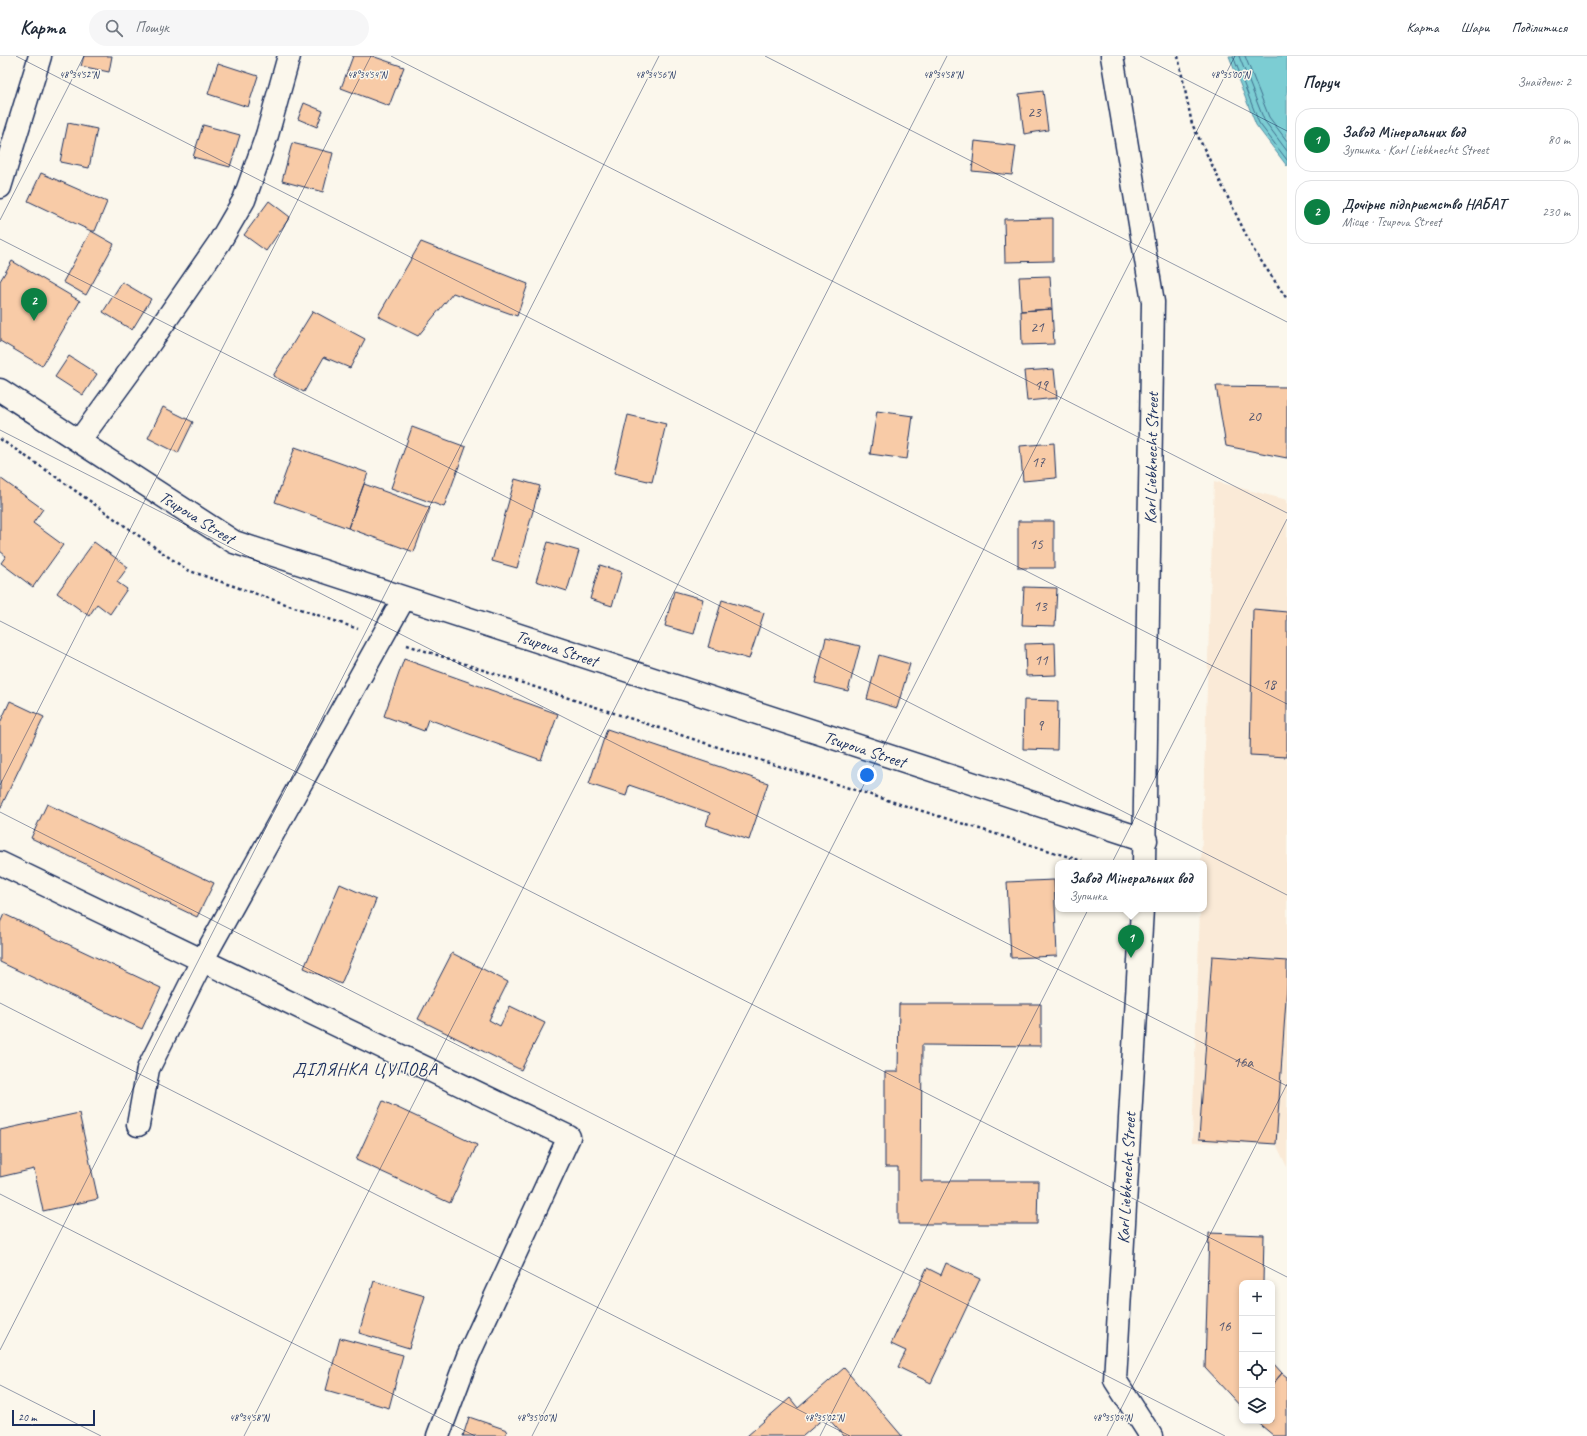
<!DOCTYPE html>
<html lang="uk">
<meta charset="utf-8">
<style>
body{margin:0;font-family:Caveat,sans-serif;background:#f6f6f7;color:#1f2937}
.controls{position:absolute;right:12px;bottom:12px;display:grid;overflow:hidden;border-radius:8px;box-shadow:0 2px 6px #0003}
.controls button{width:36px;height:36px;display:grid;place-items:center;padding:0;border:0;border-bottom:1px solid #e0e1e3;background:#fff;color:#1f2937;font:20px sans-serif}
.scale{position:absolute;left:12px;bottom:10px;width:83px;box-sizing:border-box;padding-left:4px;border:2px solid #1b2f5e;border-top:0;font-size:11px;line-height:14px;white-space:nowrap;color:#1b2f5e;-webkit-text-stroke:3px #fbf7ec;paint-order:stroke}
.you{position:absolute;left:867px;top:719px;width:14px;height:14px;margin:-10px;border:3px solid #fff;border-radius:50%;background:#1a73e8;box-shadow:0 0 0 6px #1a73e833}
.badge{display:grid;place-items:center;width:26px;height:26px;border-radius:50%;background:#0b8043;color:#fff;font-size:13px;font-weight:700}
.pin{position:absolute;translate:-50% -33px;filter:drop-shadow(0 1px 2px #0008)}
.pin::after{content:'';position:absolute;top:21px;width:14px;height:12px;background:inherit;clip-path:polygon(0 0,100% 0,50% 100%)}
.popup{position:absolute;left:1055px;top:804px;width:152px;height:52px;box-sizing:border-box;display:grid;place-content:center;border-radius:8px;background:#fff;filter:drop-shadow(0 1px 3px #0005);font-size:13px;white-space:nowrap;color:#747a83}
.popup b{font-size:15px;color:#1f2937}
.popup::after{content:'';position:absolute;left:50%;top:100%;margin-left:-8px;border:8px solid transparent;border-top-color:#fff}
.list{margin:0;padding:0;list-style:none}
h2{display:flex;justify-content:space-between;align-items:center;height:52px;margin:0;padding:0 16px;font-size:17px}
h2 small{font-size:13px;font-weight:400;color:#747a83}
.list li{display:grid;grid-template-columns:26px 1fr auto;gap:12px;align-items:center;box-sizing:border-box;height:64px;margin:0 8px 8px;padding:0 8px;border:1px solid #e0e1e3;border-radius:16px}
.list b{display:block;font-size:15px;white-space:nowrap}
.list p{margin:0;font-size:13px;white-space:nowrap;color:#747a83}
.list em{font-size:13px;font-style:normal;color:#747a83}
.icon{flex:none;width:22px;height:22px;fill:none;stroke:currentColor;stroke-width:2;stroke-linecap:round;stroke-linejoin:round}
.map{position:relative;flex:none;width:1287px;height:1380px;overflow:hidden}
header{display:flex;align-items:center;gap:24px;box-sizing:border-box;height:56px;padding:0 20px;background:#fff;border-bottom:1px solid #e0e1e3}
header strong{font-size:19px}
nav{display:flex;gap:22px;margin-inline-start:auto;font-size:14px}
.search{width:280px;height:36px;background:#f6f6f7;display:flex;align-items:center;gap:10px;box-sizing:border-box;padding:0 14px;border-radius:22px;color:#747a83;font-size:15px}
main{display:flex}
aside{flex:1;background:#fff}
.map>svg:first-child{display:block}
.built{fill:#faead7}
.water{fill:#7bcdd3;stroke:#558ea4}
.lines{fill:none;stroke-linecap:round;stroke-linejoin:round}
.shore{stroke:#416e8d;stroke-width:1}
.building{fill:#f8cba7;stroke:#1b2f5e}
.minor-casing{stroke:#1b2f5e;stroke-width:25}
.path{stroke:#1b2f5e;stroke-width:2.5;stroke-dasharray:3 3;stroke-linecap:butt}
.minor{stroke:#fbf7ec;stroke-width:22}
.ticks{fill:none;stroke:#1b2f5e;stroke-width:1;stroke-opacity:0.45}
.labels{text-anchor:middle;stroke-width:3;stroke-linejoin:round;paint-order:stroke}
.number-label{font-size:15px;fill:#525670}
.street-label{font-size:17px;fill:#1b2f5e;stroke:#fbf7ec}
.neighbourhood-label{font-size:18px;letter-spacing:1px;fill:#1b2f5e;stroke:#fbf7ec}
.ticks-label{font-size:10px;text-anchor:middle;fill:#1b2f5e;stroke:#fbf7ec;stroke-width:3;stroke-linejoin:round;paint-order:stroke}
</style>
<header>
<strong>Карта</strong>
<div class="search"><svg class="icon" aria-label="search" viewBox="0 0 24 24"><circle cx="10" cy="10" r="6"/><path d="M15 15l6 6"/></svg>Пошук</div>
<nav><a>Карта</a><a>Шари</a><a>Поділитися</a></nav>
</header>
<main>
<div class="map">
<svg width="1287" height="1380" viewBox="0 0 1287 1380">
<rect width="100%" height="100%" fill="#fbf7ec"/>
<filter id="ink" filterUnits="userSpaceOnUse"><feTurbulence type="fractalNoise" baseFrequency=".025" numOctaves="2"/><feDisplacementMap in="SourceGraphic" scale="8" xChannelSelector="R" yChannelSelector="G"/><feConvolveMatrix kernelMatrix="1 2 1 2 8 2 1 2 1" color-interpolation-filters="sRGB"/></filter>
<g filter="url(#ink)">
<path class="built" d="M1214,425L1287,444V1111L1276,1088L1192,1086L1200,853H1204V807H1201Z"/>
<path class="water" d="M1229,0H1287V110L1256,69Z"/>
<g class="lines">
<path class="shore" d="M1233,0L1259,67L1287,104
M1239,0L1264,64L1287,95
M1245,0L1269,61L1287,85"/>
</g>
<path class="building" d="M84,0H112L109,16L81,10Z
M353,0H372L404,11L389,50L341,32Z
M218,7L258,20L248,51L208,38Z
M1043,35L1048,74L1024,78L1019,38Z
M304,47L323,55L317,71L298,63Z
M68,67L97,73L89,112L60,106Z
M203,69L240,79L230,111L193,101Z
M975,85L1016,90L1012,119L972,115Z
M292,87L333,97L323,136L282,125Z
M41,117L107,146L95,175H91L28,145Z
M269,145L290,161L266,195L244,179Z
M1053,162V205L1005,206L1004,163Z
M91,175L114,188L86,239L63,226Z
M421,186L528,228L517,260L453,237L418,280L378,260Z
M12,205L80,245L42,310L0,285V225Z
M1050,220L1052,253L1021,255L1019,221Z
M122,226L151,243L132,274L103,256Z
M1052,253L1054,288L1022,289L1021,255Z
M313,255L365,283L350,312L324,301L304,336L273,320Z
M69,300L97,318L83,339L55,321Z
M1054,313L1057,342L1027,345L1024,315Z
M1216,330L1287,331V402L1226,390Z
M163,351L193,366L178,397L148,382Z
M877,355L913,360L907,403L870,398Z
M628,359L666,368L652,426L614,417Z
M412,371L466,391L444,451L391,432Z
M1054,387L1056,422L1023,425L1020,390Z
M295,391L368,417L348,472L275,446Z
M0,422L43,453L33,467L63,489L33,531L1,507L6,500L0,495Z
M515,423L540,430L517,512L492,505Z
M364,428L430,452L414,496L348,472Z
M1018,465H1054V512H1018Z
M94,486L128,511L117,526L127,533L110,558L97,548L89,560L57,537Z
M548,486L579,495L567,535L536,525Z
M600,509L622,516L612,550L590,543Z
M1024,531L1057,532L1055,570L1022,569Z
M674,535L703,543L694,578L665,570Z
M722,544L764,557L749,603L708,591Z
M1253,553L1287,556V701L1250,699Z
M826,582L860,590L848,635L815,627Z
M1055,587L1056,619L1026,620L1025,588Z
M879,599L910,608L897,652L867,643Z
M404,603L558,658L541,704L428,663L424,675L384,660Z
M1024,644L1058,645L1057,694L1023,693Z
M10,645L44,661L0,753V667Z
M607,673L768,727L749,784L706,769L710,757L629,729L626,740L589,728Z
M47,748L214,827L197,861L31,782Z
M1054,824L1057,900L1011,902L1007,826Z
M340,828L376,844L341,928L304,912Z
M4,858L161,932L142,973L0,906V867Z
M452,897L508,926L489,964L500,970L510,950L545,967L521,1014L418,963Z
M1212,900L1287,905V929L1276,1088L1199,1083Z
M899,948H1041V990L922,989L921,1125H1038L1037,1168H898V1111H885V1016H898Z
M383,1045L477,1089L450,1147L356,1104Z
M79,1057L98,1143L43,1155L34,1113L0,1121V1074Z
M1209,1177L1264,1179L1263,1227H1242V1352L1205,1312Z
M946,1207L980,1223L931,1327L898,1311L906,1295L891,1288L927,1212L941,1219Z
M374,1225L425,1240L409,1292L359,1277Z
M340,1282L403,1299L389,1352L326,1334Z
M1272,1306L1282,1317L1272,1329Z
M844,1312L902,1380H844L826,1360L803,1380H747L790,1342L798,1352Z
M1282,1317L1287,1321V1380H1274L1256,1365H1272V1329Z
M469,1361L507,1374L505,1380H463Z"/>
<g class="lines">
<defs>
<path id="minor" d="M1112,0L1153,246L1144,807
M0,131L40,0
M0,334L234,486L1146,784
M79,385L141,300L219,187L244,144L267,79L289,0
M0,807L569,1081L468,1300L438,1380
M1142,853L1115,1324L1151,1380
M138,1069L148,1013L202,905L404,542"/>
</defs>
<use href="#minor" class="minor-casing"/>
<path class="path" d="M1178,0L1192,68L1253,193L1287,243
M0,383L49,416L187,514L358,573
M407,589L705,687L1082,805"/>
<use href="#minor" class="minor"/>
</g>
</g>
<path class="ticks" d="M16,0L1287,648M391,0L1287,457M765,0L1287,266M1140,0L1287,75M0,164L84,0M0,183L1287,839M0,374L1287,1030M0,565L1287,1221M0,729L371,0M0,756L1225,1380M0,947L850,1380M0,1138L475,1380M0,1294L659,0M0,1329L101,1380M244,1380L947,0M532,1380L1235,0M820,1380L1287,463M1107,1380L1287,1028"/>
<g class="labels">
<g class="number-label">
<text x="1034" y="61">23</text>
<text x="1037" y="276">21</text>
<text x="1041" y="334">19</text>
<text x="1254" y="365">20</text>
<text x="1038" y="411">17</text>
<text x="1036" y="493">15</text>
<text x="1040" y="555">13</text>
<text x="1041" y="609">11</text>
<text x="1269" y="633">18</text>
<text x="1040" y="674">9</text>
<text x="1243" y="1011">16а</text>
<text x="1224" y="1275">16</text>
</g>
<g class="street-label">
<text transform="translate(1151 402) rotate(-89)" y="6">Karl Liebknecht Street</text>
<text transform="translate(197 461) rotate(32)" y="6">Tsupova Street</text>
<text transform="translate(557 592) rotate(18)" y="6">Tsupova Street</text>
<text transform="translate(865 693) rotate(18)" y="6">Tsupova Street</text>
<text transform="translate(1126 1122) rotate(-87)" y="6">Karl Liebknecht Street</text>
</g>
<g class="neighbourhood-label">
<text x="365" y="1019">ДІЛЯНКА ЦУПОВА</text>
</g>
</g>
<g class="ticks-label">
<text x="79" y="22">48°34'52"N</text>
<text x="367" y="22">48°34'54"N</text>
<text x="655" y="22">48°34'56"N</text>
<text x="943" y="22">48°34'58"N</text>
<text x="1230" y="22">48°35'00"N</text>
<text x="249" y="1365">48°34'58"N</text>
<text x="536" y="1365">48°35'00"N</text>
<text x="824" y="1365">48°35'02"N</text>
<text x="1112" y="1365">48°35'04"N</text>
</g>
</svg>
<div class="controls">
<button>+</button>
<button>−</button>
<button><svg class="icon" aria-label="locate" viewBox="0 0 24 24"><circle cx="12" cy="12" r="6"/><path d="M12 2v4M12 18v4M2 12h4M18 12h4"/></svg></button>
<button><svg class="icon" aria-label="layers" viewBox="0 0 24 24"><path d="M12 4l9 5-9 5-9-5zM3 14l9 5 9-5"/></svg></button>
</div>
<div class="scale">20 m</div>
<div class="you"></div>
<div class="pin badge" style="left:1131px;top:902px">1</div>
<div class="popup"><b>Завод Мінеральних вод</b>Зупинка</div>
<div class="pin badge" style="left:34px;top:265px">2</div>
</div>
<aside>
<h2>Поруч<small>Знайдено: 2</small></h2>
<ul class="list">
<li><span class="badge">1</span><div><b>Завод Мінеральних вод</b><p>Зупинка · Karl Liebknecht Street</p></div><em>80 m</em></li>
<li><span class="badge">2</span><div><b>Дочірнє підприємство НАБАТ</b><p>Місце · Tsupova Street</p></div><em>230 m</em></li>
</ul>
</aside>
</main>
